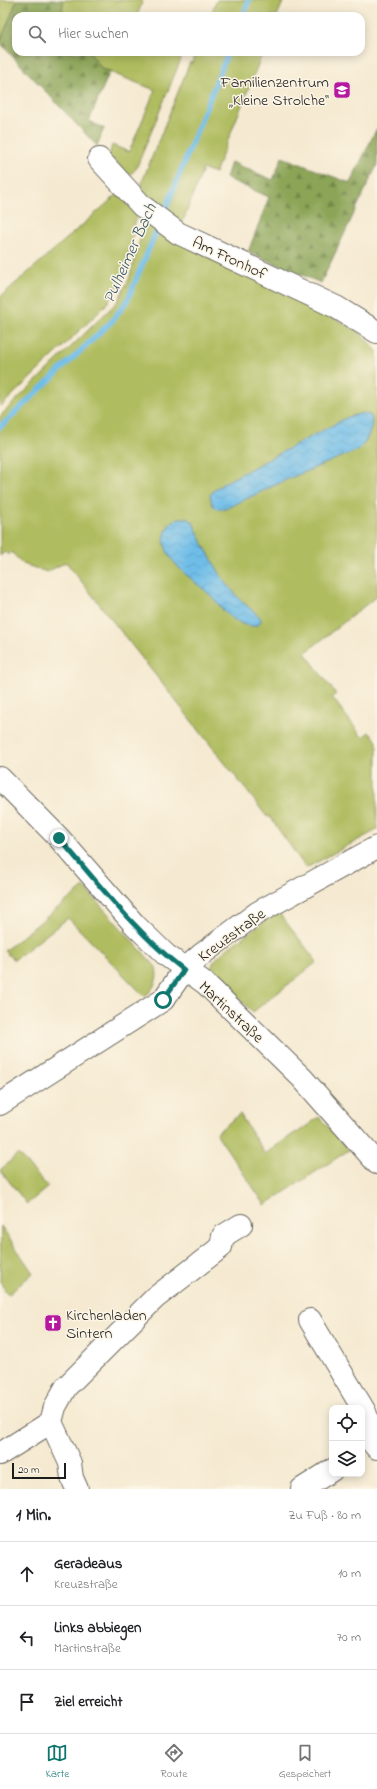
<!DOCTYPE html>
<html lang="de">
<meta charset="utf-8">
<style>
body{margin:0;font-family:"Indie Flower",sans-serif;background:#f2f2f2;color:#202124}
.controls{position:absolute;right:12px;bottom:12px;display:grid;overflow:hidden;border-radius:8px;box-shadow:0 2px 10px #0003}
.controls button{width:36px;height:36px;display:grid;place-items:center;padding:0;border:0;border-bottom:1px solid #e0e0e0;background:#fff;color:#202124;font:20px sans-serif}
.scale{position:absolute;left:12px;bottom:10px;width:54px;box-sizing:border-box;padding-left:4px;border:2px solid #1c1c1c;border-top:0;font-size:11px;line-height:14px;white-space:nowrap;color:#1c1c1c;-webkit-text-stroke:3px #fcf5e5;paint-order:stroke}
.stop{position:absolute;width:12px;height:12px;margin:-9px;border:3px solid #0f766e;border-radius:50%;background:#fff}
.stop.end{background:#0f766e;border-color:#fff;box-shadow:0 1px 4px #0008}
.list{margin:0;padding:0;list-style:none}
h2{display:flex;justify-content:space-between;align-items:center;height:52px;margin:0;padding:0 16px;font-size:17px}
h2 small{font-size:13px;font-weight:400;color:#757577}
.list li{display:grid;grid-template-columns:26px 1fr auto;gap:12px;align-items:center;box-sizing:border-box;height:64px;padding:0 16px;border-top:1px solid #e0e0e0}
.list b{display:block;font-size:15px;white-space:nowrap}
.list p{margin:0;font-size:13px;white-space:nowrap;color:#757577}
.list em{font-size:13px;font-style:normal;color:#757577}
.icon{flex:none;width:22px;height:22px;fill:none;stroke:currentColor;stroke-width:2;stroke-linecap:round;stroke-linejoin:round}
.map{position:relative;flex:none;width:377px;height:1489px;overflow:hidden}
.search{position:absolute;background:#fff;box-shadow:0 2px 10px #0003;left:12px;right:12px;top:12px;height:44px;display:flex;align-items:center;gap:10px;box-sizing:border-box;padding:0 14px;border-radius:12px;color:#757577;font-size:15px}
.sheet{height:244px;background:#fff}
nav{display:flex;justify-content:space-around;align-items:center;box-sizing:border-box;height:56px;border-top:1px solid #e0e0e0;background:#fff;font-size:11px;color:#757577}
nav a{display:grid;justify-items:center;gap:2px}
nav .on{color:#0f766e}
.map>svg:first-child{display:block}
.green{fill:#afbc5f;stroke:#666c3e}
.forest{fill:url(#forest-firs);stroke:#546039}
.water{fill:url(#water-waves);stroke:#456c82}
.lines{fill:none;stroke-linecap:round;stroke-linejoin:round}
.stream{stroke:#6ebde9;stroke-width:5.5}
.minor-casing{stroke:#68645b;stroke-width:24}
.minor{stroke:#fff;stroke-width:22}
.route{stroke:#0f766e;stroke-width:5}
.labels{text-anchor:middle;stroke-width:3;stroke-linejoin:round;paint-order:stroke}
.poi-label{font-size:16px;fill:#1c1c1c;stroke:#fcf5e5;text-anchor:end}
.street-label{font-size:16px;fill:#1c1c1c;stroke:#fcf5e5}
.water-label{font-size:17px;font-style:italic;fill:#3d5c6e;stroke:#fcf5e5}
</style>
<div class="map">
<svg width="377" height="1489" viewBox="0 0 377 1489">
<defs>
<pattern id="forest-firs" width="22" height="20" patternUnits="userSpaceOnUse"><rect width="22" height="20" fill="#8ba456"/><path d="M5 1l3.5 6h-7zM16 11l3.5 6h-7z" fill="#718546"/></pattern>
<pattern id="water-waves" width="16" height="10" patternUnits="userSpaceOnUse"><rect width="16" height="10" fill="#6ebde9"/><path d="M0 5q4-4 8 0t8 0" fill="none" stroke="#5fa2c7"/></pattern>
</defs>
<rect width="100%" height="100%" fill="#fcf5e5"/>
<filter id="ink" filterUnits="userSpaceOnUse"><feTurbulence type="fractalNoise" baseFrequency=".025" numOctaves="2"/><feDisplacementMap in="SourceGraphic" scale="8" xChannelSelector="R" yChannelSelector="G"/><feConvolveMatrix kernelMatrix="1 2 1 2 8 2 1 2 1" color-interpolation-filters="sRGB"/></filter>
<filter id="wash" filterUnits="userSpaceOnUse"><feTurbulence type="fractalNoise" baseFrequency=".012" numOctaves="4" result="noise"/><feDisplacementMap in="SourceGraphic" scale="16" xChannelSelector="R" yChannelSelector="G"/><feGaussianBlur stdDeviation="0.9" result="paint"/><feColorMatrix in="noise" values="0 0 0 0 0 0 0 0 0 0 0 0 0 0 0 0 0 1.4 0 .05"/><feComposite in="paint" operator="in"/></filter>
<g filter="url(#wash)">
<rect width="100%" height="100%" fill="#f5ead1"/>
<path class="green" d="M0,0H17L0,42Z
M63,0H143L137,16H62Z
M217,0H284L277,16H210Z
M89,52H164L181,59L136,169L129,176L109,156L112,145L129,152L155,90L102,69Z
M196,52H263L215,173L203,169L184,219L179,224L143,193L142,182L190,62L192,63Z
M121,191L137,209C133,235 129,271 114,293C106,307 93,318 81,329C55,355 27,381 0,407V297Z
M146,218L207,255L357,330L377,351V596L305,653L336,694L332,697L362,737L369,732L377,741V830L306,868L269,816L267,817L254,800L66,562L47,572L23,564L11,552L8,555L5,552L0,556V416L117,302L129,279Z
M84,887L156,967C159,980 154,988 145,997L68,918L14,960L4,951Z
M279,913L317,962L253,1012L214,975C212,971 211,967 213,963C217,953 267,920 279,913Z
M240,1114L265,1154L296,1132L297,1133L319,1117L349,1150L265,1205L216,1133Z
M18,1154L48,1187L27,1204L0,1170Z
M1,1226L33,1273L8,1295L0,1282Z"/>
<path class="forest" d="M17,0H63L62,16H16V52H89L102,69L110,71L89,121L104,128L97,146L0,43Z
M377,128V165L321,283L248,252L269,197L226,178L231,162L273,180L282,157L350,183Z"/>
<path class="water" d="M363,413L370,415C376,423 366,444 358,450L290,478L225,509H217L212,504L210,495L214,490L224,483L348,417Z
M180,518H186L193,522L204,546L223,579L240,600L260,617L261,621L258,625C251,628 241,624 235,620C224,614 218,602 209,594C193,579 154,555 167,529C170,523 174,520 180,518Z"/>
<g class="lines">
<path class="stream" d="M243,16L249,0
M163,216L228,52
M0,427L112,321L127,301L159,225"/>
</g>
</g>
<g filter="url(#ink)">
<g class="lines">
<defs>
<path id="minor" d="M99,159L142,206L178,233L336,307L377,332
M0,778L59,838L135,925L166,955L205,983L302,1078L377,1163
M0,1104L163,1000L184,970L202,954L257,913L377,847
M310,1320L365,1412C372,1428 362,1432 377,1448
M51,1422L70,1463L72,1478L77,1489
M0,1454L51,1422L55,1407L66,1387L155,1298L221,1247L223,1236L241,1225
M302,1489L332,1470"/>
</defs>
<use href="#minor" class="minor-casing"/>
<use href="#minor" class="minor"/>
</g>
</g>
<g class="lines" filter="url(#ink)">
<path class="route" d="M59,838C98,883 136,933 184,970L163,1000"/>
</g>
<defs>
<symbol id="school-square" viewBox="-11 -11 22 22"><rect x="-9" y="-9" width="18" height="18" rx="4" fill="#b5179e" stroke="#fcf5e5"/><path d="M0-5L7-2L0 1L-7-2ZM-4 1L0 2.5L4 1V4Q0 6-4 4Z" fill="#fff"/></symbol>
<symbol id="church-square" viewBox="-11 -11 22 22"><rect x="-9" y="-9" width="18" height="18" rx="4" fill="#b5179e" stroke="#fcf5e5"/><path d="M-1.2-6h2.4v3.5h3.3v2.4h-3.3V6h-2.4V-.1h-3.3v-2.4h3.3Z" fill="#fff"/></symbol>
</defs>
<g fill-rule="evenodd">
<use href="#school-square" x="332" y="80" width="20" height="20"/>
<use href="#church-square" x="43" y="1313" width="20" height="20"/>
</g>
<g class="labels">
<g class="poi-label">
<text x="329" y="87">Familienzentrum<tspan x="329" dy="18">„Kleine Strolche“</tspan></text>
<text x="66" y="1320" text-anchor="start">Kirchenladen<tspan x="66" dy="18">Sintern</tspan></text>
</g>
<g class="street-label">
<text transform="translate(230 257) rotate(25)" y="6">Am Fronhof</text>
<text transform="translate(231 934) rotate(-36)" y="6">Kreuzstraße</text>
<text transform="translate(232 1011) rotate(43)" y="6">Martinstraße</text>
</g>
<g class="water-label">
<text transform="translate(129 253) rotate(-66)" y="6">Pulheimer Bach</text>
</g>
</g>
</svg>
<div class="controls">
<button><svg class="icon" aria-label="locate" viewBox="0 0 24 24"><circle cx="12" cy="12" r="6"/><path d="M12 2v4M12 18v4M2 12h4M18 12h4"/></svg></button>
<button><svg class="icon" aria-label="layers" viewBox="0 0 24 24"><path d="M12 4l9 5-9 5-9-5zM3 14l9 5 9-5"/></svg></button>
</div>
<div class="scale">20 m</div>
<div class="stop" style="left:163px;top:1000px"></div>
<div class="stop end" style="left:59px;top:838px"></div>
<div class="search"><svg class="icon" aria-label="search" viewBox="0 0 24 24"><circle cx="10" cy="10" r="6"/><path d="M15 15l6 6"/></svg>Hier suchen</div>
</div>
<section class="sheet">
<h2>1 Min.<small>Zu Fuß · 80 m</small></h2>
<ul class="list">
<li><svg class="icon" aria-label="ahead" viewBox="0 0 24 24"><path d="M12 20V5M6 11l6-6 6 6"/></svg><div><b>Geradeaus</b><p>Kreuzstraße</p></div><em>10 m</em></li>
<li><svg class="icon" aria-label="left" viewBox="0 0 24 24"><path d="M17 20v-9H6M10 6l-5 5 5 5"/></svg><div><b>Links abbiegen</b><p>Martinstraße</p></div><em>70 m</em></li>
<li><svg class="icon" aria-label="arrive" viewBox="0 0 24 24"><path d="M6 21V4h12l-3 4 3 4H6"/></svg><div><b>Ziel erreicht</b></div></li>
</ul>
</section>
<nav>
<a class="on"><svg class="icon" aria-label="map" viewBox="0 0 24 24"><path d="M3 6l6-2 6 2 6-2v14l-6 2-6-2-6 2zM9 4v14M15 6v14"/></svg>Karte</a>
<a><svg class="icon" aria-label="directions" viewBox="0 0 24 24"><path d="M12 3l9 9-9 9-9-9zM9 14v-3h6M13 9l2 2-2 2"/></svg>Route</a>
<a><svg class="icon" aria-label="saved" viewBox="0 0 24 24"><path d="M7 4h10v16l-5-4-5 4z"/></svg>Gespeichert</a>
</nav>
